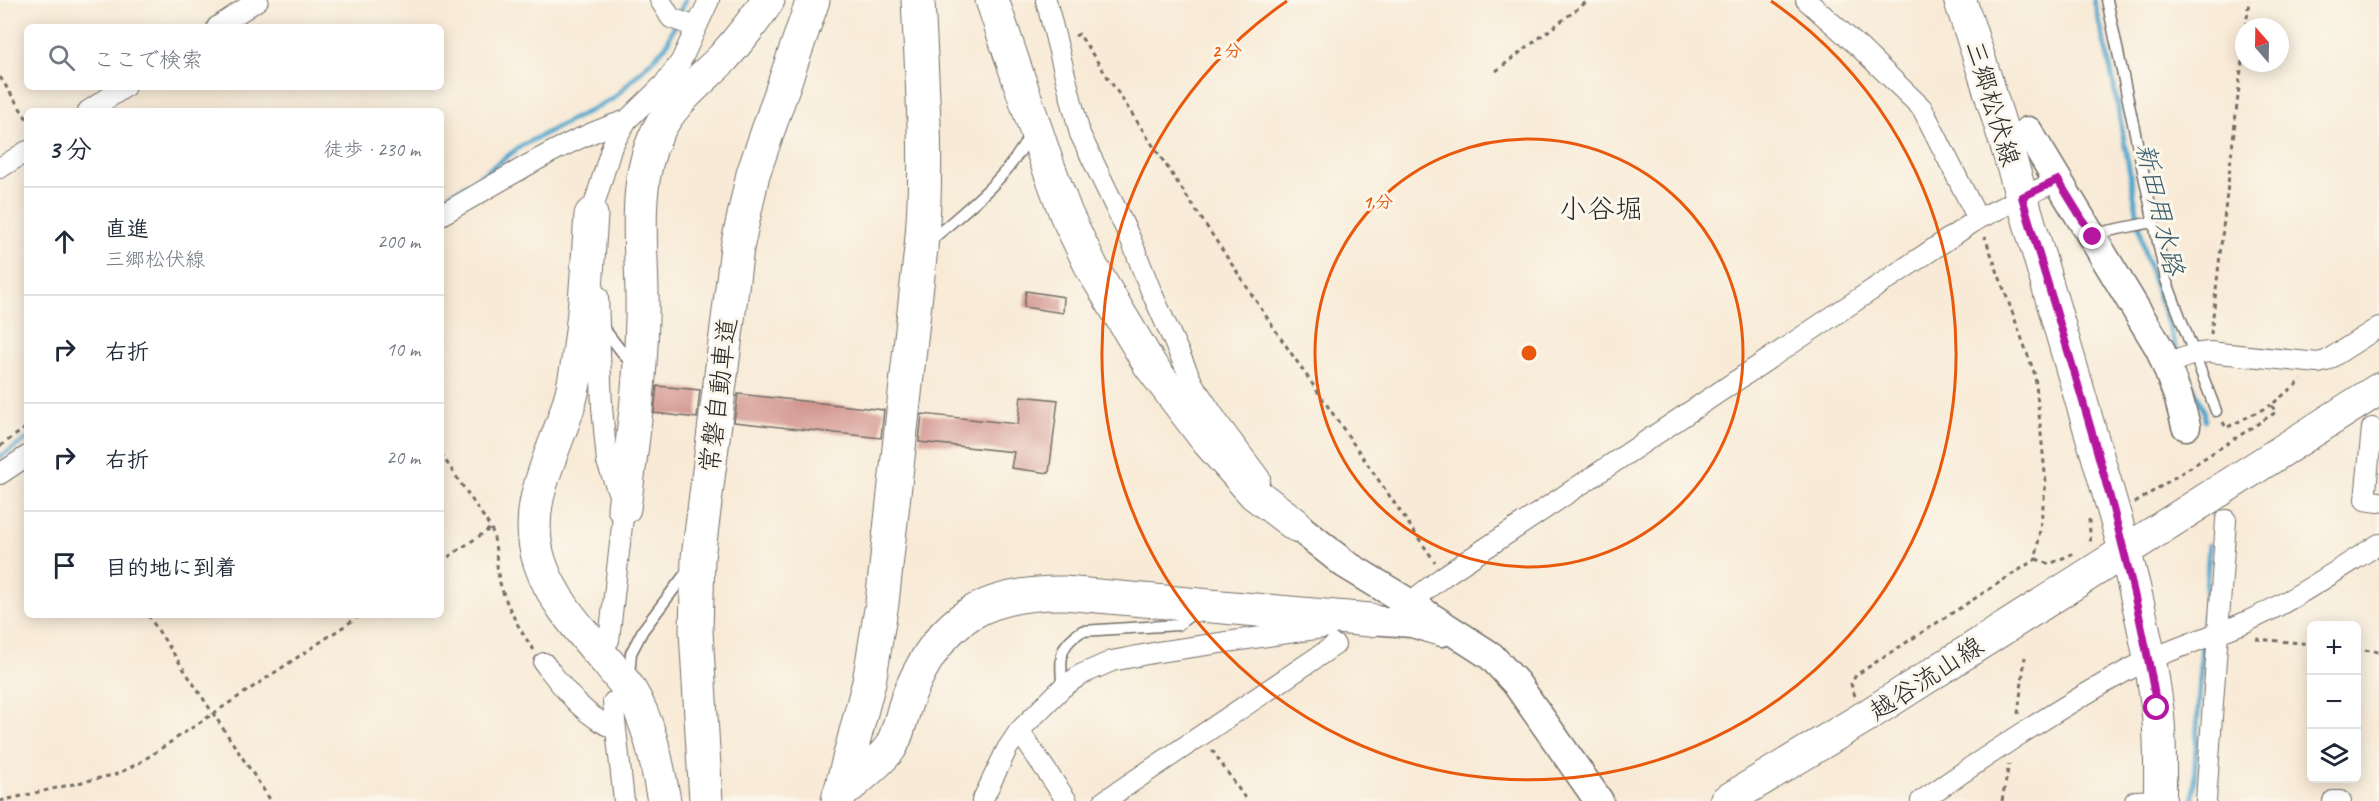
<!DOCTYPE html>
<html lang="ja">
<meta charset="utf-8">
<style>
body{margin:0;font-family:Caveat,"Klee One",sans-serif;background:#f2f2f3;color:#1f2937}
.controls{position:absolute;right:18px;bottom:18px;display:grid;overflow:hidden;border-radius:9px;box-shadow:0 3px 15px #0003}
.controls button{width:54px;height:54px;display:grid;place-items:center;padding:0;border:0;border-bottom:2px solid #e0e1e3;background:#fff;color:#1f2937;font:30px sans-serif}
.compass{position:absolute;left:2235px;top:18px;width:54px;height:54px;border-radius:50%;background:#fff;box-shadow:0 3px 15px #0003;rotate:340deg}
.stop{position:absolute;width:18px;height:18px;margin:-14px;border:4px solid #b5179e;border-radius:50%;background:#fff}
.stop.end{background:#b5179e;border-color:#fff;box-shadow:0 2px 6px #0008}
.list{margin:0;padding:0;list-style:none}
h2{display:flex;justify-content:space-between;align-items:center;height:78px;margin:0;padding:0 24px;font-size:26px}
h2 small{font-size:20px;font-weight:400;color:#747a83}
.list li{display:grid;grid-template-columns:39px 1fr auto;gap:18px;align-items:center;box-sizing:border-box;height:108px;padding:0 24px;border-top:2px solid #e0e1e3}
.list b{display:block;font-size:22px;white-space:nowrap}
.list p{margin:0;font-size:20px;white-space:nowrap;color:#747a83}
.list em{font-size:20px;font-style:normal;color:#747a83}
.icon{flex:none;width:33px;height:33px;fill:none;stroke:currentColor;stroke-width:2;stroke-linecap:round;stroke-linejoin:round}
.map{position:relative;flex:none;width:2379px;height:801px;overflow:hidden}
.search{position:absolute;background:#fff;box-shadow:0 3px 15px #0003;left:24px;top:24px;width:420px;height:66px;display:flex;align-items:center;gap:15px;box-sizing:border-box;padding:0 21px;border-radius:9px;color:#747a83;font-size:22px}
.panel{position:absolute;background:#fff;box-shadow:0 3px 15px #0003;left:24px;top:108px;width:420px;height:510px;border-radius:9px}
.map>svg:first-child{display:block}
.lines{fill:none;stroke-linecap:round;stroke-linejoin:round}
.stream{stroke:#4fa5cc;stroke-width:5}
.building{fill:#d1938c}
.lane-casing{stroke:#736e67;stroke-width:13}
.street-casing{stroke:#736e67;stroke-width:22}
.secondary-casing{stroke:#736e67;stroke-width:31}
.primary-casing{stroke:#736e67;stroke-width:34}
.highway-casing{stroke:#736e67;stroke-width:35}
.path{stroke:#736e67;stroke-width:3;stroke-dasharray:4.5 4.5;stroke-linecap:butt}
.lane{stroke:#fff;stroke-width:10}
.street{stroke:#fff;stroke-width:20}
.secondary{stroke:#fff;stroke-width:28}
.primary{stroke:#fff;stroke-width:32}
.highway{stroke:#fff;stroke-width:33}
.route{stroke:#b5179e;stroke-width:8}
.ring{fill:none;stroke:#e8590c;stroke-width:3}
.labels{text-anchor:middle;stroke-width:6;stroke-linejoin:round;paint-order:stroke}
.street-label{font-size:26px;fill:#2b2b2b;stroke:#fbf7ec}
.water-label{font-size:27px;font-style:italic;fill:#395c6b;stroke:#fbf7ec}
.quarter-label{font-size:28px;fill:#2b2b2b;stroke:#fbf7ec}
.centre{fill:#e8590c;stroke:#fbf7ec;stroke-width:3}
.ring-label{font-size:18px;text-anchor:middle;font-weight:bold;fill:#e8590c;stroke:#fbf7ec;stroke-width:6;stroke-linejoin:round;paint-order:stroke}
</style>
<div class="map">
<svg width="2379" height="801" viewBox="0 0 2379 801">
<rect width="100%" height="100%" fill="#fbf7ec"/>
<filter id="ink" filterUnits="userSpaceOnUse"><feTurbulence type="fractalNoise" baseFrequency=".0167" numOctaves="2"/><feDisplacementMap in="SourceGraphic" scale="12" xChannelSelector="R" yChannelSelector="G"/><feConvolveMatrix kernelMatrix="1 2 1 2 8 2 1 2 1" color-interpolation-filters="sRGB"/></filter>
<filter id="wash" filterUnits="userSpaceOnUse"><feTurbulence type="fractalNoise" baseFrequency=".008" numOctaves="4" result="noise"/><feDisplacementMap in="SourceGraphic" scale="24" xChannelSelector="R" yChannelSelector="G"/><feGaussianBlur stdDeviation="1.35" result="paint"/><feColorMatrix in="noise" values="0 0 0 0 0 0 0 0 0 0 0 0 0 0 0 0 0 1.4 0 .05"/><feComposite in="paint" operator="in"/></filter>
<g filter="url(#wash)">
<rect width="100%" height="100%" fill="#f8ead6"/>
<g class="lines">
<path class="stream" d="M2094,0L2112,75L2145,255L2175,345L2204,411L2205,420
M441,199L471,183L521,146L614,98L666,46L685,0
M0,457L27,439
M2203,633L2209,545
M2193,801L2202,643"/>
</g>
<g id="blocks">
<path class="building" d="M1026,291L1064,297L1063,313L1024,307Z
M657,386L700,390L697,418L654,413Z
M738,394L884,410L881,438L734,422Z
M1021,396L1058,400L1049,473L1011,468L1014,452L919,442L922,414L1018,424Z"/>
</g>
</g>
<g filter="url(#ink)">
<use href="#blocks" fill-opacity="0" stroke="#736e67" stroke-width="1.5"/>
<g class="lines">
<defs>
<path id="lane" d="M2107,0L2166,280L2216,411
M2093,237L2103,232L2153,222
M929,242C966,209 1008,179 1030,134
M601,325L632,365
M629,676L631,653L643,630L689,569
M1062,688C1062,660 1055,648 1082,631L1178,625L1194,612"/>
<path id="street" d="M660,0L671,18L696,27
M1046,0L1080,134L1131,240L1151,291L1193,384L1221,426L1260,478
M1806,0L1859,47L1922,108L1978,219
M217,27L258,0
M88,111L125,87
M0,168L27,151
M441,215C503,181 560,141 627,120
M592,225L591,215L612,146L627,120L663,85L681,61L709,0
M598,296L602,407L607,462L624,508L609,640
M2166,364L2194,354L2209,352L2318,363L2326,361L2379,327
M2372,428L2365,500L2379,502
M0,474L27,456
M1409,603L1444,576L1978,219L2058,180
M544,663C564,689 584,717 616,729
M613,702L624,801
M1019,731L1067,801
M982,801L1007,749L1019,731L1062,688L1080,675L1112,661L1158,652L1329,627
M1104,801L1335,645
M1921,801C1988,755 2056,709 2128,670C2164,651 2204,639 2241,624C2290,603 2334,572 2379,544
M2135,801L2160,800
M2206,801L2226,520
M2333,801H2341"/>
<path id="secondary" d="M2028,131L2160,349L2178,396L2186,426
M1296,525L1345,564L1409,603L1491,656L1516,683L1599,801
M1370,620L1412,623L1442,632"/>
<path id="primary" d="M1960,0C2003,127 2039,257 2077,386C2107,491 2143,597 2157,706C2161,737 2160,769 2160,801
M1726,801L1868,715L2379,389"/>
<path id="highway" d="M992,0L1047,163L1066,214L1092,268L1150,365L1207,440L1255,494L1296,525
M591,215C587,271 585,328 574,383C563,444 518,498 540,563C553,602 583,633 609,664C615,672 623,680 629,689C650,722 657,763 664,801
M624,508C632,445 641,382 642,317C644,258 630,188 657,133C671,103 700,81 723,58C739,40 755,20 768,0
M839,795C854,782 879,763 890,748C899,735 903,707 910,692C941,618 985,592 1064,593L1370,620
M706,801L696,631L698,558L737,248L753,174L813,0
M838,801L869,682L882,603L921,248C929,165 922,83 918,0"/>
</defs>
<use href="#lane" class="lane-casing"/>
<use href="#street" class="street-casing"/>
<use href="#secondary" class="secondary-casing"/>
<use href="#primary" class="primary-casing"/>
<use href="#highway" class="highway-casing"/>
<path class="path" d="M2246,27L2249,0
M1075,36L1079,34L1280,337L1435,562
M1496,71L1589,0
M0,77L27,119
M2211,334L2244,43
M2223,422L2226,428L2271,405
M0,446L27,427
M441,454L491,528C498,546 495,565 500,583C507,607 520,631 534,650
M2135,503L2276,412L2271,405L2302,380
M2089,519L2091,546
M2036,559L2050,564L2076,552
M441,562L491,528
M148,615L271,801
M2256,639L2312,644
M2356,649L2379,652
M1855,696L1851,684L1856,675L2036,559L2046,483L2035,375L1985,237
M2018,714L2025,657
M1212,750L1247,801
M0,801L117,774L139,763L361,615
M2002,801L2009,764"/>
<use href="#lane" class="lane"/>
<use href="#street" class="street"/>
<use href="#secondary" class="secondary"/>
<use href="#primary" class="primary"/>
<use href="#highway" class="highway"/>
</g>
</g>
<g class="lines" filter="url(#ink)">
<path class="route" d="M2093,237L2058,180L2022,197C2071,365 2128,534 2157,708"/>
</g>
<g class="ring">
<circle cx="1529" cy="353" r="214"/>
<path d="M1771 1A427 427 0 1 1 1287 1"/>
</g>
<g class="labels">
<g class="street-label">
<text transform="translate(1993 103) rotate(73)" y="9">三郷松伏線</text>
<text transform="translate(718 395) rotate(-83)" y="9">常磐自動車道</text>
<text transform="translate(1926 678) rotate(-33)" y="9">越谷流山線</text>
</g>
<g class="water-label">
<text transform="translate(2160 209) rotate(77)" y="9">新田用水路</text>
</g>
<g class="quarter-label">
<text x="1601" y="218">小谷堀</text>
</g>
</g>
<circle cx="1529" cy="353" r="9" class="centre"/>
<g class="ring-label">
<text x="1227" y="57">2 分</text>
<text x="1378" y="208">1 分</text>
</g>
</svg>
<div class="controls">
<button>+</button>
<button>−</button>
<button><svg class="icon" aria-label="layers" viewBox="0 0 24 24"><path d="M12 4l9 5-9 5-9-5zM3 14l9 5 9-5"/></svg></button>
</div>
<svg class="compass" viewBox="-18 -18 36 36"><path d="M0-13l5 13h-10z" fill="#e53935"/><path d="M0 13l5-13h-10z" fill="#747a83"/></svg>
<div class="stop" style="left:2157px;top:708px"></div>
<div class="stop end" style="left:2093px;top:237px"></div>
<div class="search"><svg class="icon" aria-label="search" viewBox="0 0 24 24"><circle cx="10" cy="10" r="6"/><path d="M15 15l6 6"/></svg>ここで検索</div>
<section class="panel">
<h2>3 分<small>徒歩 · 230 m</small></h2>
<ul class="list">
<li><svg class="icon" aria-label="ahead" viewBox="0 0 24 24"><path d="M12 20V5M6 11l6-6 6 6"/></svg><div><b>直進</b><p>三郷松伏線</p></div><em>200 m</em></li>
<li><svg class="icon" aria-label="right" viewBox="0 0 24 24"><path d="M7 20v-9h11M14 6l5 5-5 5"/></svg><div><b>右折</b></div><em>10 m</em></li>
<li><svg class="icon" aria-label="right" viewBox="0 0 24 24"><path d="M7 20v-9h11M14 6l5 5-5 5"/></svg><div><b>右折</b></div><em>20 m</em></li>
<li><svg class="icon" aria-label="arrive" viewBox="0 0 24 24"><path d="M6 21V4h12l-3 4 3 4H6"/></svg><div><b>目的地に到着</b></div></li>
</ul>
</section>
</div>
